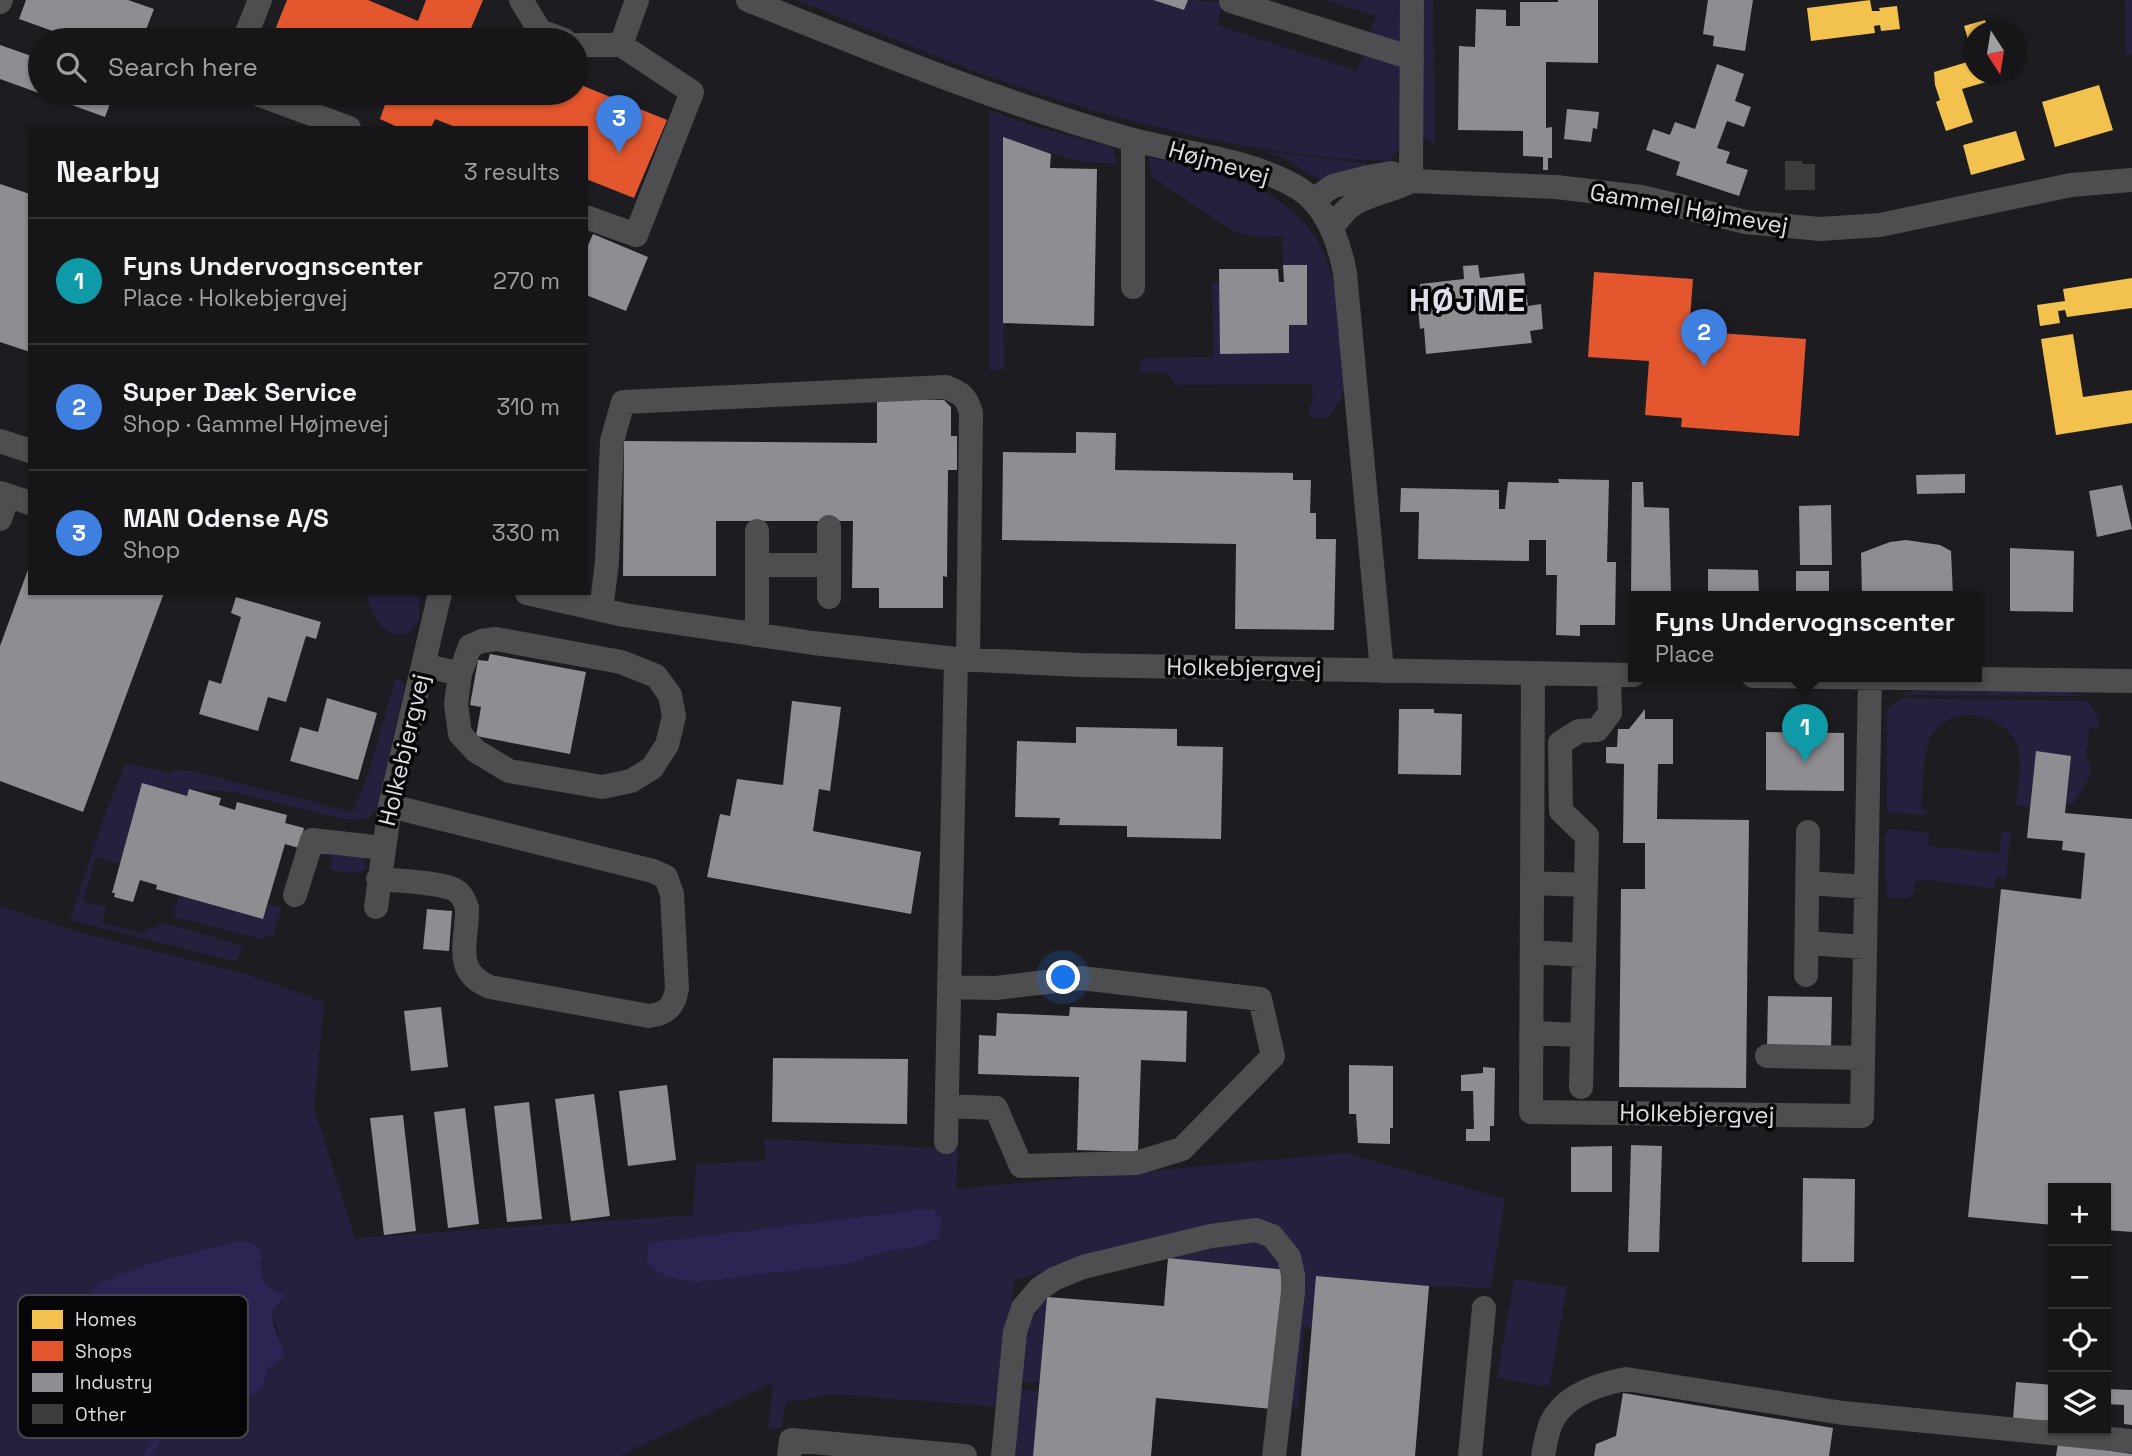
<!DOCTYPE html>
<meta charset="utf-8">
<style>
body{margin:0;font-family:"Space Grotesk",sans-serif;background:#1f1f22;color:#f1f3f6}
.controls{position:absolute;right:21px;bottom:21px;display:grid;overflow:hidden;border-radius:0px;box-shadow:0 2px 5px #0004}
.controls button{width:63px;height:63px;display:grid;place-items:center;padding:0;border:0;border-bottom:2px solid #353538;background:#161619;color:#f1f3f6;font:35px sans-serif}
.compass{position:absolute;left:1964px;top:21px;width:63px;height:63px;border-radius:50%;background:#161619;box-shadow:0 2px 5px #0004;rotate:168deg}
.you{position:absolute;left:1064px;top:978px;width:24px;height:24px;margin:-18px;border:5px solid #fff;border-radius:50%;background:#1a73e8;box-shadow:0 0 0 10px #1a73e833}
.badge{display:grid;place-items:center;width:46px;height:46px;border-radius:50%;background:#99999e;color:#fff;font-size:23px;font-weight:700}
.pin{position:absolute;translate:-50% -58px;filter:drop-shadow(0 2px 4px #0008)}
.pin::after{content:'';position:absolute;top:37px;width:24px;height:21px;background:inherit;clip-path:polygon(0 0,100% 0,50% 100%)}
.popup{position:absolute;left:1628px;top:591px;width:354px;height:91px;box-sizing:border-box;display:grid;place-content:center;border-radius:0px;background:#161619;filter:drop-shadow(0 2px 5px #0005);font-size:23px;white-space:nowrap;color:#9e9fa2}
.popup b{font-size:26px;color:#f1f3f6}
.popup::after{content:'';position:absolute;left:50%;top:100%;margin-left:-14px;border:14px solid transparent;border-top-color:#161619}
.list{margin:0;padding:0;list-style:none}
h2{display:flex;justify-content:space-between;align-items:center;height:91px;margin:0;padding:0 28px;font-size:30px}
h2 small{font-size:23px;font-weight:400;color:#9e9fa2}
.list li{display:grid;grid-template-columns:46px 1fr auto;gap:21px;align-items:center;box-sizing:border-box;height:126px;padding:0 28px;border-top:2px solid #353538}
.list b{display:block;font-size:26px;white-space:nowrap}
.list p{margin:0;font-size:23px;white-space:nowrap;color:#9e9fa2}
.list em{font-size:23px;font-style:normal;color:#9e9fa2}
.icon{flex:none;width:38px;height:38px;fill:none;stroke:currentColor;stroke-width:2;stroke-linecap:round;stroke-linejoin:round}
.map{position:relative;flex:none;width:2132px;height:1456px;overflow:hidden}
.search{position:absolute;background:#161619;box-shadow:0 2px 5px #0004;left:28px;top:28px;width:560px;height:77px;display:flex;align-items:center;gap:18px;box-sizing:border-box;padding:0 24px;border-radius:38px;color:#9e9fa2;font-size:26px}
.panel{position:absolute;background:#161619;box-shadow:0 2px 5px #0004;left:28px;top:126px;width:560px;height:469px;border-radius:0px}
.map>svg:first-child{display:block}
.green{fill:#24213e;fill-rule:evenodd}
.water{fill:#2c2554}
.homes{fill:#f2c14e}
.shops{fill:#e4572e}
.industry{fill:#8d8d92}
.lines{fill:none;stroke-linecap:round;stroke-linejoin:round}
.stream{stroke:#2c2554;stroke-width:6}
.building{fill:#3c3c3c}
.minor{stroke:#4e4e51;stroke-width:24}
.labels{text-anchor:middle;stroke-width:7;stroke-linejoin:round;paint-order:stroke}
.street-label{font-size:24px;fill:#dcdce1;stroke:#060609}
.district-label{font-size:32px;font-weight:bold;letter-spacing:2px;fill:#e0e0eb;stroke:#060609}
.key{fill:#060609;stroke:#46464a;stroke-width:2}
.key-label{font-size:19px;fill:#dcdce1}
</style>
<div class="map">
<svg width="2132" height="1456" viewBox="0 0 2132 1456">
<rect width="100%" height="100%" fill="#1d1d21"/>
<path class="green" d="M797,0H1151L1183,10L1188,0L1223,2L1217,25L1357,71L1365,51L1403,66L1400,147L1389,161C1262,157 1124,124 1005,82C935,57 866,27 797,0Z
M1325,0H1402V43L1368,38L1376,16Z
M1423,0H1433L1435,143L1422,137Z
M2125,0H2132V54H2126Z
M989,110L1027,124L1114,148L1116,163C1071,165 1044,149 1003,137L1004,370H989Z
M1261,151L1382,165L1323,180L1314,177L1286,159Z
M1148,157C1234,176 1315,190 1335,289C1338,303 1338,318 1339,332C1340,345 1346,379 1344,390C1342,400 1333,411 1327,418H1310L1309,405L1313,404L1312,384L1176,385L1168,374L1160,372L1141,373L1140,358L1214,357L1212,282L1219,283L1289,353V325H1307V265H1283L1282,236L1256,237L1233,231L1152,177Z
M365,593H419V621C414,628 409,634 401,634C379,636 372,609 365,593Z
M396,677L405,684L377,808L369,818L347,820L234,792L189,789L187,796L143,784L120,864L98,857L95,860L83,901L106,907L102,923L142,933L163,923L242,945L237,962L70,920L107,808L126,763L169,773L174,770L192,771L352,812L366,781Z
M1928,690L2064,691L2083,696L1898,695L1911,691Z
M1901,698L2088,701L2099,720L2097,728H2089L2086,762L2090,763V775L2073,804H2066L2071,756L2036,752L2030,807L2016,805C2017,791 2022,764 2019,751C2009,711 1946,701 1930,739C1922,760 1923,788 1921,809L1930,811L1925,815L1887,812V710Z
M1889,829L1929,832L1928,846L1999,853L2002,831L2011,832L2006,878L1996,877L1994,888L1916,879L1913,895L1908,898H1887L1885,836Z
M320,853L362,857L367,868C356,876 343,872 330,869L333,858Z
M179,895L263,919L268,904L282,908L273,935L260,939L173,916Z
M0,906L79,932L250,975L324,1002L314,1108L355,1238L693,1215L696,1164L766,1161L764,1139L958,1149L956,1189L1346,1153L1505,1199L1491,1288L1429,1286L1317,1276L1312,1327H1304L1298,1407H1290L1302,1287L1272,1226L1067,1264L1014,1280L1003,1407L830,1394L786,1403L781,1428L768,1429L773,1385L769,1384L621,1456H0ZM237,1242L263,1261C261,1277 265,1287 281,1291L282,1302L271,1313L284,1347L279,1363L268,1368L263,1383L252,1394C238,1397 225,1392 210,1397C196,1403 185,1420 169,1419C133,1416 127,1379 110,1355C104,1345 97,1340 92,1329C90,1321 91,1306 90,1297L177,1255L193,1254Z
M1234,1237L1272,1245L1287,1270L1168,1258Z
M1514,1279L1567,1287L1549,1387L1497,1378Z
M1047,1297L1039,1383L1015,1381L1019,1339Z
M1014,1387L1039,1392L1033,1456H1007Z"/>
<path class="water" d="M919,1210H934L942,1222L939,1237L920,1246L882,1252L846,1264L696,1282L666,1277L647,1262L649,1243Z
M237,1242C275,1240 254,1268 266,1283C271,1290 280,1290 285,1296L271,1313C273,1320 274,1329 278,1336C288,1353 286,1359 268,1368L262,1387L253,1394C238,1397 225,1392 210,1398C205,1399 199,1402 195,1405C189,1410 188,1416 179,1418C140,1426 127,1383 112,1357C106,1348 98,1340 91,1332L92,1314L90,1291C135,1262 187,1255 237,1242Z"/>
<path class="homes" d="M1870,0L1872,11H1880L1879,8L1897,6L1900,29L1881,31L1880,25L1874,26L1875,33L1811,41L1807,8Z
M1985,20L1989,32H1974V59L1964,26Z
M1974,60V74H2006L2007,76L1962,89L1973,122L1946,131L1936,102L1940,100L1935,85L1934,72Z
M2099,85L2113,130L2055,147L2042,102Z
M2016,131L2025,160L1971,175L1963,145Z
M2132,278V308L2067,317L2065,310L2058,311L2060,323L2040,326L2037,305L2065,301L2063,289Z
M2073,334L2083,397L2132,390V423L2056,435L2041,339Z"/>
<path class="shops" d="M287,0H368L418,21L426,0H483L466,40H271Z
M576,83L667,120L634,198L586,179V128H458L435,119L431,128H400L380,119L387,99L372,93H576Z
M1594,272L1693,279L1689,331L1806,339L1799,436L1681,427L1682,418L1645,415L1649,361L1588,357Z"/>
<path class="industry" d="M26,0H128L154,9L142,40H78L19,19Z
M1153,0H1188L1184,10Z
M1558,0H1598V63L1546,62V128L1552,127V158H1548V170H1543V157L1523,156V131L1458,130L1459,46L1475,47L1476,9L1506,10V26H1520V2H1558Z
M1708,0H1753L1745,51L1713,46L1714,36L1703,34Z
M0,45L40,59V93H114L105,117L0,79Z
M1717,64L1744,74L1735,101L1751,107L1744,127L1727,121L1717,148L1730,152L1726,163L1748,170L1739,196L1676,175L1680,162L1646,150L1653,129L1670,135L1675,122L1695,129Z
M1567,109L1599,112L1597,129L1593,128L1591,142L1564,139Z
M1003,137L1051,154L1050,168L1097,169L1094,326L1003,323Z
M0,184L30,194V352L0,342Z
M593,234L648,257L626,311L586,295V250Z
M1283,265H1307V325H1289V353L1220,354L1219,269H1278L1279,282H1284Z
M1478,265L1480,278L1524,273L1528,306L1541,304L1543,329L1530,331L1532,343L1426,354L1424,328L1420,329L1417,298H1422L1420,284L1464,279L1463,266Z
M877,400H944L951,407V436H957V470H948L947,577L943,576V608H879V588H852L853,521H716V576H623L624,441L877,443Z
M1076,432L1116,433L1115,470L1293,473V480H1311L1310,513H1316V539H1336L1334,630L1235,629L1236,544L1002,540L1003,452L1076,453Z
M1965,474V493L1917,494L1916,475Z
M1558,479L1609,480L1607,562H1616L1615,625H1580V636L1556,635L1557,575H1546V540H1529V561L1418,559L1419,512H1400L1401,488L1499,490V509H1505L1508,482L1559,483Z
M1632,482H1643L1644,507L1669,508L1671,596H1631Z
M2122,485L2132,529L2097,537L2089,491Z
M1831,505L1832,565H1800L1799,506Z
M1906,540L1940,545L1951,551L1953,596H1862L1861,553L1890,542Z
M2010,548L2074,551L2073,612L2010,611Z
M29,567L30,593H164L83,812L0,781V646Z
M1708,569L1758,570L1759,596H1708Z
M1796,571H1829V596H1796Z
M236,597L321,622L316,639L306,636L286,702L268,697L258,731L199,714L209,680L221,684L241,617L231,613Z
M490,654L586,672L570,754L476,736L481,707L470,705L478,660L488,661Z
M327,698L377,713L358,780L290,761L300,727L318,732Z
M792,701L841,707L830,791L819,789L813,831L921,852L911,914L707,877L720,814L730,816L737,779L783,785Z
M1399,709H1434V713L1462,714L1461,775L1398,774Z
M1645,709V719H1673V764H1658L1657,819L1749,820L1746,1088L1619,1087L1621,889H1645V843H1623L1624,764L1606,763V747H1617L1618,729H1629Z
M1076,727L1177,729V746L1223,747L1221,839L1127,837V826L1059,825L1060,818L1015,817L1017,741L1076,743Z
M1766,732L1844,733V791L1766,790Z
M2036,751L2071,756L2065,813L2132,819V1232L2106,1230V1188H2053V1225L1968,1217L2001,889L2081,899L2085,853L2062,850L2063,841L2027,838Z
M142,783L187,796L189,789L221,798L219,805L235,810L237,802L287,815L285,823L304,828L299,848L285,844L263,919L156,889L157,885L140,880L133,902L114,897L115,893H112Z
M427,909L452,911L449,951L423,949Z
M1768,996L1832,997L1831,1050L1767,1049Z
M441,1007L448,1067L411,1071L404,1011Z
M1070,1007L1187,1011L1186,1062L1141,1060L1138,1152L1077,1150L1079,1077L978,1074L979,1035L996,1036L997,1013L1069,1016Z
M773,1058L908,1059L907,1124L772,1122Z
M1349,1065L1393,1066V1128H1390V1144L1358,1143L1356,1114H1349Z
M1483,1067L1495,1068L1494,1126H1490V1141H1466V1129H1474L1473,1091H1461V1075L1483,1073Z
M667,1085L676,1160L628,1166L619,1091Z
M594,1094L610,1216L571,1221L555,1099Z
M529,1102L542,1219L507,1222L494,1106Z
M465,1108L479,1224L448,1228L434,1112Z
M403,1115L416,1231L384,1235L370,1118Z
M1631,1145L1662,1146L1659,1252H1628Z
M1612,1146V1192H1571V1147Z
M1803,1178L1855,1179L1854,1262H1802Z
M1168,1258L1287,1270L1272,1409L1156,1398L1151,1456H1033L1047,1297L1164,1306Z
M1316,1276L1429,1286L1415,1456H1301Z
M2016,1382L2053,1385V1421L2013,1419Z
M2106,1389L2132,1390V1425L2124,1424V1405L2106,1404Z
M1623,1393L1833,1428L1829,1456H1594L1596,1444L1616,1436Z
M2058,1443L2132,1454V1456H2056Z"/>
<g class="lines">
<path class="stream" d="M147,1456L170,1419"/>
</g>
<path class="building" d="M1785,161H1802V164H1815V190H1785Z"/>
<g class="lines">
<path class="minor" d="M521,0L540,31L564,40
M748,0C873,50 996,101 1126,138C1179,153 1251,159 1298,188C1327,206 1339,242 1345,273L1382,671
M1231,1L1412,58
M0,2L1,0
M244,40L260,0
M576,45H621L637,0
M255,93L349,128
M1411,181L1412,0
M1313,200L1333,186L1369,177L1391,173L1411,181L1556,187L1641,197L1746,222L1820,229L1880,225L2071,185L2132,180
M586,217L636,235L692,92L621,45
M1331,228C1338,220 1345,209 1354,204C1372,193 1393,191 1411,181
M1133,287V140
M0,441L30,451
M0,493L30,503
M0,519L8,496
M757,565H829
M527,593L624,615L813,643L956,659L1081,665L1633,675
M829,597V527
M601,610L607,562L612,441L623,402L946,387C961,393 967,397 971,413L968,659
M757,635V531
M423,665L460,674L456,704L460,734L476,751L509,771L602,787L631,781L652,768L667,745L674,716L670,695L656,676L621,662L496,639L482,641L470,646L460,674
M1533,674L1531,1112L1862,1116L1870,677
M1753,676L2132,681
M378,879C397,881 440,882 455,890C462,894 465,901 467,908C468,941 451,971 490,987L649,1016C667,1014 674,1006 677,989L672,894L666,877L653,871L390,806
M1532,883L1585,885
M1808,883L1866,887
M295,895L312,840L383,848
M376,907L390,806L440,593
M1807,943L1865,947
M1532,952L1584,955
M1806,975L1808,832
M1531,1033L1582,1035
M1767,1056L1863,1058
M1581,1087L1587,836L1561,811L1560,743L1579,731L1597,730L1610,713L1609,675
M947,1106L996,1108L1021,1166L1136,1163L1182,1149L1273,1056L1260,999L1081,978L996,988L949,987
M946,1142L956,659
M789,1456L791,1440L965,1456
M1003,1456L1015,1332L1023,1308L1039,1289L1054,1279L1083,1267L1211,1236L1256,1230L1272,1236L1289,1257L1293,1275V1292L1274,1456
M1470,1456L1484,1308
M1543,1456C1545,1445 1547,1433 1551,1423C1564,1395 1599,1384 1626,1379L1843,1413L2132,1441"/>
</g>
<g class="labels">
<g class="street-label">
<text transform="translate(1219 163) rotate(16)" y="8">Højmevej</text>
<text transform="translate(1689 209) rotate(10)" y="8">Gammel Højmevej</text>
<text transform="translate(1244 668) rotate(1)" y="8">Holkebjergvej</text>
<text transform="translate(404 750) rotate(-77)" y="8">Holkebjergvej</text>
<text transform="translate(1697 1114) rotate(1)" y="8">Holkebjergvej</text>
</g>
<g class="district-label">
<text x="1468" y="311">HØJME</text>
</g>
</g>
<rect x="18" y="1295" width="230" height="143" rx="10" class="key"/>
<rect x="32" y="1310" width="31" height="19" fill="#f2c14e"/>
<rect x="32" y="1341" width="31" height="20" fill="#e4572e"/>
<rect x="32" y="1373" width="31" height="19" fill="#8d8d92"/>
<rect x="32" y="1404" width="31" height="20" fill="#3c3c3c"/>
<g class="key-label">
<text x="75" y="1326">Homes</text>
<text x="75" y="1358">Shops</text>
<text x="75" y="1389">Industry</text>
<text x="75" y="1421">Other</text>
</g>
</svg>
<div class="controls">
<button>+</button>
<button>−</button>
<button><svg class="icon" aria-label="locate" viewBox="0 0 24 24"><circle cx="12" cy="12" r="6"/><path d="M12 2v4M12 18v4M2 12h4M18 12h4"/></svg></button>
<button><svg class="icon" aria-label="layers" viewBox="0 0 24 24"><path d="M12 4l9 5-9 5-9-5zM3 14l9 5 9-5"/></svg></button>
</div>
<svg class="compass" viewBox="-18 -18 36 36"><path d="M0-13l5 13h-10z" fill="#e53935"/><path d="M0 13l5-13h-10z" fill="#9e9fa2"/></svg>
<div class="you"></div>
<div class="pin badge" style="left:1805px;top:762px;background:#0f9aa8">1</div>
<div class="popup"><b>Fyns Undervognscenter</b>Place</div>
<div class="pin badge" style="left:1704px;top:367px;background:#3f7fe0">2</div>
<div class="pin badge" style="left:619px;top:153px;background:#3f7fe0">3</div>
<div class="search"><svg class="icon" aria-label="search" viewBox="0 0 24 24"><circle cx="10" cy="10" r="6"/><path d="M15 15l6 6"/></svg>Search here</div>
<section class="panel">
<h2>Nearby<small>3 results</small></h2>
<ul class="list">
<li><span class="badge" style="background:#0f9aa8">1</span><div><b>Fyns Undervognscenter</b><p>Place · Holkebjergvej</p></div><em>270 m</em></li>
<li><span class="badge" style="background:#3f7fe0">2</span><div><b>Super Dæk Service</b><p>Shop · Gammel Højmevej</p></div><em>310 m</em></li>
<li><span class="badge" style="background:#3f7fe0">3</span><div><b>MAN Odense A/S</b><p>Shop</p></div><em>330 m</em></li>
</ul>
</section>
</div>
